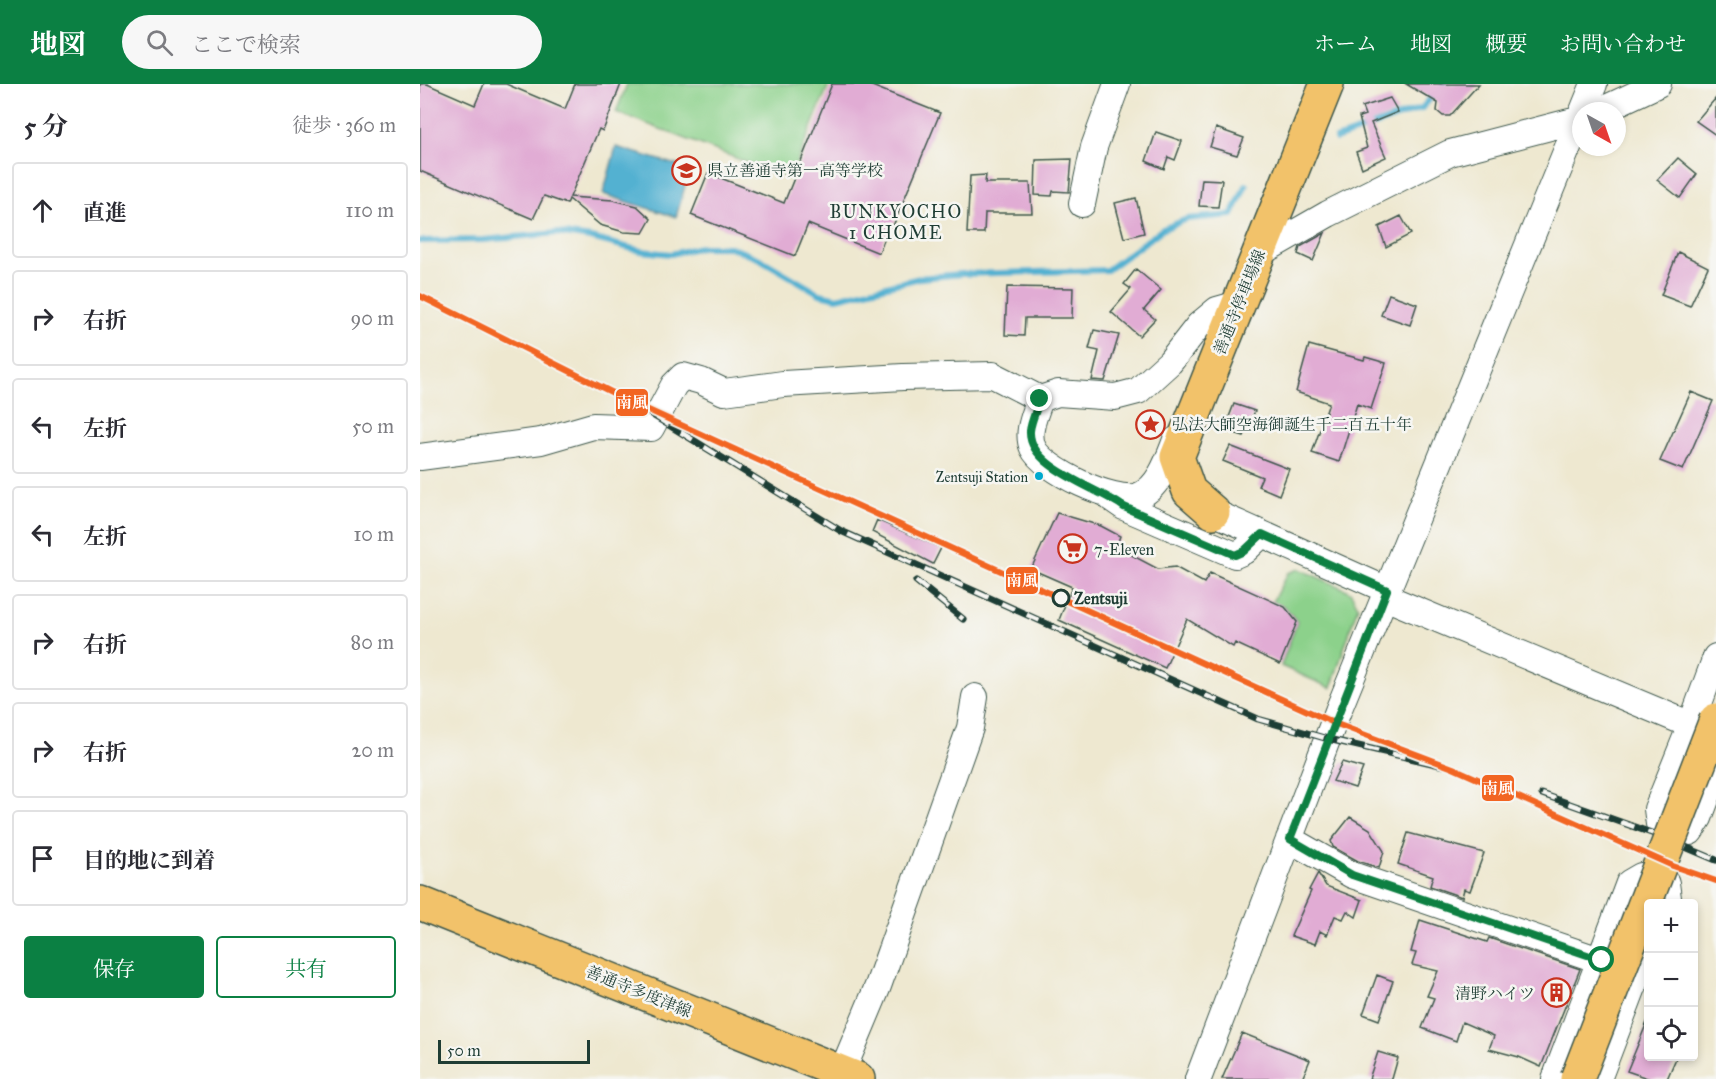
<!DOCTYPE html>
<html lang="ja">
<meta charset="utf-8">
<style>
body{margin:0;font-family:"IM FELL Great Primer","Noto Serif JP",serif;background:#f7f7f7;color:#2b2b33}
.controls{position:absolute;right:18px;bottom:18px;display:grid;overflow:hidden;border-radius:6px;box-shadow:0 3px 9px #0003}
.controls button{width:54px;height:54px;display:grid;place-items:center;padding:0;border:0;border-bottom:2px solid #e1e1e2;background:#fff;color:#2b2b33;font:30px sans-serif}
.compass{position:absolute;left:1152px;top:18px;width:54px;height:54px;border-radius:50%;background:#fff;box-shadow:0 3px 9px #0003;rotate:140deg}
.scale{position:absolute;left:18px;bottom:15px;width:152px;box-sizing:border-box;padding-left:6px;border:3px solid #1f3d34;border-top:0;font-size:16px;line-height:21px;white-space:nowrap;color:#1f3d34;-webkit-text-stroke:4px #f6f6f2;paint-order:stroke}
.stop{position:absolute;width:18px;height:18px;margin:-14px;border:4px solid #0b8043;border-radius:50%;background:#fff}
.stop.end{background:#0b8043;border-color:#fff;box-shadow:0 2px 6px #0008}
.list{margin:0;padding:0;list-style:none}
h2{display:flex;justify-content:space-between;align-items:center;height:78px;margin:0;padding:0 24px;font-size:26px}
h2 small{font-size:20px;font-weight:400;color:#7c7c81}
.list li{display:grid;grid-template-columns:39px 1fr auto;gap:18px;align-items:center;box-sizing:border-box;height:96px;margin:0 12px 12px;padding:0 12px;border:2px solid #e1e1e2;border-radius:6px}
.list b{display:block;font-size:22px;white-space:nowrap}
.list em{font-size:20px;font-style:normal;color:#7c7c81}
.actions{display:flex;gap:12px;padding:18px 24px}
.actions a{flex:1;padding:14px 0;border:2px solid #0b8043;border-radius:6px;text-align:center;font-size:21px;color:#0b8043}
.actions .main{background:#0b8043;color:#fff}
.icon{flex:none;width:33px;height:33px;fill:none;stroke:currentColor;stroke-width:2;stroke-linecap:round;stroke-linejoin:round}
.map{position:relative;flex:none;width:1296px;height:995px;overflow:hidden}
header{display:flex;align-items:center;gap:36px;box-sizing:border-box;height:84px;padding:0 30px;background:#0b8043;color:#fff}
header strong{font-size:28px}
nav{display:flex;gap:33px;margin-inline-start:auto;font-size:21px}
.search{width:420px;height:54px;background:#f7f7f7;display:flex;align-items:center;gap:15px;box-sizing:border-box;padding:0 21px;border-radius:33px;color:#7c7c81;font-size:22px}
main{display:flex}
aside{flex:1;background:#fff}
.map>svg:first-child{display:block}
.green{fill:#8cd18b;stroke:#568760;stroke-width:1.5}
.water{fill:#53b1d1;stroke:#397782;stroke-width:1.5}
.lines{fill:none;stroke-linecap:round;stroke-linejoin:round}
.stream{stroke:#53b1d1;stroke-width:6}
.building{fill:#e1acd4}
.minor-casing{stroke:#3e574b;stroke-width:28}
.major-casing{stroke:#3e574b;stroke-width:36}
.minor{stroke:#fff;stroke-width:26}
.major{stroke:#f2c26a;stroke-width:33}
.rail-casing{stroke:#1f3d34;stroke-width:7}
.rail{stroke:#f6f6f2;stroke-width:4.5;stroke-dasharray:14;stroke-linecap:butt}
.major-bridge-casing{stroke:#3e574b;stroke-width:36;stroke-linecap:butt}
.major-bridge{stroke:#f2c26a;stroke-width:33}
.rail-1-casing{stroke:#f6f6f2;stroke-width:10}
.rail-1{stroke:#f26522;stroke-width:6}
.route{stroke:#0b8043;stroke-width:8}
.bus-dot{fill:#00a9ce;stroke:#f6f6f2;stroke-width:2}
.stop-dot{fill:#f6f6f2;stroke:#1f3d34;stroke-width:3}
.labels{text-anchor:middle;stroke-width:5;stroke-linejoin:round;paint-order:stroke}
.bus-label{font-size:14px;fill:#1f3d34;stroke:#f6f6f2;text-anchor:end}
.poi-label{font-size:16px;fill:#1f3d34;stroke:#f6f6f2;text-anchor:start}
.street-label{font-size:16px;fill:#1f3d34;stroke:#f6f6f2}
.stop-label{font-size:16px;font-weight:bold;fill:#1f3d34;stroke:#f6f6f2;text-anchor:start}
.neighbourhood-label{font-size:18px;letter-spacing:1.5px;fill:#1f3d34;stroke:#f6f6f2}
.line-badge{stroke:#f6f6f2;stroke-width:2}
.badge-label{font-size:16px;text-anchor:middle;font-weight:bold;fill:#fff}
</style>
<header>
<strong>地図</strong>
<div class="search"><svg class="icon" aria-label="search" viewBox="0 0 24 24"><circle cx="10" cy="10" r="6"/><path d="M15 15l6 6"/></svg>ここで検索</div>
<nav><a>ホーム</a><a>地図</a><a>概要</a><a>お問い合わせ</a></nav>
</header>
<main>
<aside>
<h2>5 分<small>徒歩 · 360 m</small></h2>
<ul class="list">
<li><svg class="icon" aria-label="ahead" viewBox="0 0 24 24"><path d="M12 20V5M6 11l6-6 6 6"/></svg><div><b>直進</b></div><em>110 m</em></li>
<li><svg class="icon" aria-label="right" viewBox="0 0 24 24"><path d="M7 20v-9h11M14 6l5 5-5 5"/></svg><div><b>右折</b></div><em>90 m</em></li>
<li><svg class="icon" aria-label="left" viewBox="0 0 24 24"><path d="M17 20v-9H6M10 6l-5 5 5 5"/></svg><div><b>左折</b></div><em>50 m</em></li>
<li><svg class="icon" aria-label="left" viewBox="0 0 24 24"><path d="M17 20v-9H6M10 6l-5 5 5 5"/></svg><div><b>左折</b></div><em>10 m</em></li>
<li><svg class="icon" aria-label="right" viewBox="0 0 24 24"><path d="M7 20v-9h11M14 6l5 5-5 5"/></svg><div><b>右折</b></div><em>80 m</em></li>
<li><svg class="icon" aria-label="right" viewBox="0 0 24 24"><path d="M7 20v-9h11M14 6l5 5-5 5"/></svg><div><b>右折</b></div><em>20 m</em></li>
<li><svg class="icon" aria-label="arrive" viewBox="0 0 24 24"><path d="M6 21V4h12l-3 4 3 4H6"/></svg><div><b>目的地に到着</b></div></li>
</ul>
<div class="actions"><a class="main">保存</a><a>共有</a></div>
</aside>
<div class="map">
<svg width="1296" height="995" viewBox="0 0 1296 995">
<rect width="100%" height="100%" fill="#f6f6f2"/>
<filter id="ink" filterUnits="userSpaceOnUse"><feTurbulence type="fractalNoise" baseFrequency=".0167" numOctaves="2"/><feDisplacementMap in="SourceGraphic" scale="12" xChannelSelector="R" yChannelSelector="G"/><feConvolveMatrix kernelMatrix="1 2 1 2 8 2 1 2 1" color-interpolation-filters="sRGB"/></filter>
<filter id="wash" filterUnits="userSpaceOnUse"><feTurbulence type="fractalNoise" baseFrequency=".008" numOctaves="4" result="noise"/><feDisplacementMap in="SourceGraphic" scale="24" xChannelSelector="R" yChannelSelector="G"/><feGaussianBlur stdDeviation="1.35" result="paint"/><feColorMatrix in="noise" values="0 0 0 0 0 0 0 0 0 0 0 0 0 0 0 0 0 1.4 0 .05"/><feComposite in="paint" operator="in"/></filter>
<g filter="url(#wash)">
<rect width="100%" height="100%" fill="#eee8d0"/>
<path class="green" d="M207,0H409L370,95L196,28Z
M879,485L925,505L931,509L938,522L911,604L861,582L877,538L865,523L852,518L868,489Z"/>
<path class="water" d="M196,63L270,85L256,133L183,110Z"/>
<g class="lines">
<path class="stream" d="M916,55L1002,24L1023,0
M0,157L64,156L137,149L171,154L221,167L251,170L281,163H310L340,175L400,210L417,214L500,194L541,190L687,186L743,145L767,135L812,131L826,101"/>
</g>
<g id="blocks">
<path class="building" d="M0,0H7L55,21L64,0H86L145,25L155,0H201L183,47L179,45L150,113L193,116L217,122L231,135L223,149L204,148L180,141L149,115L147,120L124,112L113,135L0,87Z
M412,0H447L520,29L473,142L470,141L459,169L388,140L375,172L271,131L288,89L364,119Z
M986,0H1059L1030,32H1023L1017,27L1018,19Z
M970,14L978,28L951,39L966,73L942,84L936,68L947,64L939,33L945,31L942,23Z
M1296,14V51L1276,37Z
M796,44L824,54L817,71L790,63Z
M736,48L762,57L755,76L748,73L744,85L726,77Z
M1258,74L1277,90L1260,114L1237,96Z
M652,75L649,108L633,107L632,112L615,111L616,76Z
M566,91L565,99H610L612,129H565L564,149H547L550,92Z
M782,95L802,96L798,123L779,122Z
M716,114L724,149L704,154L695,119Z
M981,132L991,150L966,163L959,143Z
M905,149L893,177L878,170L880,163Z
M1258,168L1288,183L1270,222L1241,211Z
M716,185L741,206L724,226L735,235L719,252L691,228L711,205L704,200Z
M587,203L653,204L652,234H605L604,252L585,251Z
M969,210L997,220L990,241L961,231Z
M674,246L699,251L685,297L672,296L679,267L669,265Z
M889,261L944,276L945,273L966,279L951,325L937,320L919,378L892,369L909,319L876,308Z
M1271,308L1293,317L1263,386L1240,377Z
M814,320L835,327L824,352L804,346Z
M810,362L869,385L859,411L838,402L842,393L803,377Z
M637,429L681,442L700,452L696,463L738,485L755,483L784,499L790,489L865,523L877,538L860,580L815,559L813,563L767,535L745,584L639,536L652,503L611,485Z
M457,436L521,464L513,480L452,448Z
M922,678L943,684L935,704L913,697Z
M930,733L950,745L964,767L959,784L938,777L913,763L911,757Z
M988,749L1064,769L1050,807L1044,805L1042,813L1010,802L1013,792L978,780Z
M898,789L906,802L942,816L936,833L927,827L923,835L915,832L907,851L900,847L895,860L871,852L891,807L889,806Z
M1000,836L1067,858L1069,854L1160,885L1121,983L1099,973L1069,965L1074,952L1042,938L1036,957L1002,944L1014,914L1007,912L1018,887L992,881L996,869L991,868Z
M957,891L973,897L959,936L943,930Z
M1228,936V972H1257L1247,995H1230L1207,987Z
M822,949L890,976L882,995H802Z
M958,968L978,974L972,995H949Z"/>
</g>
</g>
<g filter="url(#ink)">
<use href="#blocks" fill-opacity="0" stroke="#3e574b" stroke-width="1.5"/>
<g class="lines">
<defs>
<path id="minor" d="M1163,27L1174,0
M1180,27L1238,0
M662,120L674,63L697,0
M838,170L908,130L1030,69L1161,35
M756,356C749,374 739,405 718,412C695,420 623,386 613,364C606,348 615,331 620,315L638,309L695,313L718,307L750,278L779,241L797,226L818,220
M0,373L121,357L173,342L231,344L254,301L263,292L281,297L304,308L363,300L483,293L573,291L620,315
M691,414L704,423L815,471L824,467L842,450
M793,428L967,506
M965,513L1271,641L1296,573
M1271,641L1237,725L1239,740L1270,748L1279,734L1296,689
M869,755L932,791L1182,877
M422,988L458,902L550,644L555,613
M778,995L918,627L1161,31
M1135,995L1209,799L1221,792L1246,799L1248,814L1245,820
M1178,995L1228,864"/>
<path id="major" d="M793,428L769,407L757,373L907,0
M0,819L438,995"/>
</defs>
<use href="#minor" class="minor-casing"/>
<use href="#major" class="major-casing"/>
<use href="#minor" class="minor"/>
<use href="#major" class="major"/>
<defs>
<path id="rail" d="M213,319L421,447L838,635L908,655L1033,684
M496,497L543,535
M1122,710L1237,751L1296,776"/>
</defs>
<use href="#rail" class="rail-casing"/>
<use href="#rail" class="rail"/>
<defs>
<path id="major-bridge" d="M1157,995L1296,636"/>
</defs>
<use href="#major-bridge" class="major-bridge-casing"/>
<use href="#major-bridge" class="major-bridge"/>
<defs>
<path id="rail-1" d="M0,212L213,319L914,639L1033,684L1253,782L1296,797"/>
</defs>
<use href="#rail-1" class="rail-1-casing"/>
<use href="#rail-1" class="rail-1"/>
</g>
</g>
<g class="lines" filter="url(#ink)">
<path class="route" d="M620,315C617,325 611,337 610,347C608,384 679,404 704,423L815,471L824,467L842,450L967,506L870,755L932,791L1182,876"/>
</g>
<defs>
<symbol id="school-ring" viewBox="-11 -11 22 22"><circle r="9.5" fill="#f6f6f2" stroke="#c8321e" stroke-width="1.5"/><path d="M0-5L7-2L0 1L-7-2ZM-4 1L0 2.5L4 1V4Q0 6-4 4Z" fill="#c8321e"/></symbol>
<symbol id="sight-ring" viewBox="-11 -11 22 22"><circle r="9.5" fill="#f6f6f2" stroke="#c8321e" stroke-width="1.5"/><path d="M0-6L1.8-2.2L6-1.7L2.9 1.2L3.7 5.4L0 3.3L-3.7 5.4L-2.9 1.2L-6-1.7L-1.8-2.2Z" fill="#c8321e"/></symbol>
<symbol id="supermarket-ring" viewBox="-11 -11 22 22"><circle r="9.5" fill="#f6f6f2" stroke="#c8321e" stroke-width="1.5"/><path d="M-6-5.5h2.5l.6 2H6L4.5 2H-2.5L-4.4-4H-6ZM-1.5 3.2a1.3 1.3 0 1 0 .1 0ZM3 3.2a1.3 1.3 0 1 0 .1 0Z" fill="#c8321e"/></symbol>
<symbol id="building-ring" viewBox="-11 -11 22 22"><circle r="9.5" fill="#f6f6f2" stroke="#c8321e" stroke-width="1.5"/><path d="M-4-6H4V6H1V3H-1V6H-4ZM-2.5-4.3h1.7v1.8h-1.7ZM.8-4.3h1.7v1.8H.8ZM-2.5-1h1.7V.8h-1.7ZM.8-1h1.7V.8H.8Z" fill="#c8321e"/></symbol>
</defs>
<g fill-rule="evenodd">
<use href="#school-ring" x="250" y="70" width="33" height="33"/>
<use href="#sight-ring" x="714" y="324" width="33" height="33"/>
<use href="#supermarket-ring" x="636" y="448" width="33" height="33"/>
<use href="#building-ring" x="1120" y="892" width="33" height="33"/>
</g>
<circle class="bus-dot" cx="619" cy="392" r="5"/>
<circle class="stop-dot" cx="641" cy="514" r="8"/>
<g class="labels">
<g class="bus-label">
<text x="608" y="398">Zentsuji Station</text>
</g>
<g class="poi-label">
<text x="287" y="92">県立善通寺第一高等学校</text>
<text x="752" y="346">弘法大師空海御誕生千二百五十年</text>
<text x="674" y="471">7-Eleven</text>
<text x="1115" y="915" text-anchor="end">清野ハイツ</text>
</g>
<g class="street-label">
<text transform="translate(819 218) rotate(-68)" y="6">善通寺停車場線</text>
<text transform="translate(219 907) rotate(22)" y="6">善通寺多度津線</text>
</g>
<g class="stop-label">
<text x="654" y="520">Zentsuji</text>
</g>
<g class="neighbourhood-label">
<text x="476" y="134">BUNKYOCHO<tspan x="476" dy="21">1 CHOME</tspan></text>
</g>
</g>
<g class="line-badge">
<rect x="195" y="304" width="34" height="29" rx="6" fill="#f26522"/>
<rect x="585" y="482" width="34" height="29" rx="6" fill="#f26522"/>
<rect x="1061" y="690" width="34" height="28" rx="6" fill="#f26522"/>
</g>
<g class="badge-label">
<text x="212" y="324">南風</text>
<text x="602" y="502">南風</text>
<text x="1078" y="710">南風</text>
</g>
</svg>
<div class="controls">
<button>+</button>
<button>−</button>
<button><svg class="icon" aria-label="locate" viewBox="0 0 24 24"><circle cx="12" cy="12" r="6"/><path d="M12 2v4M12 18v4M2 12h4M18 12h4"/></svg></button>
</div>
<svg class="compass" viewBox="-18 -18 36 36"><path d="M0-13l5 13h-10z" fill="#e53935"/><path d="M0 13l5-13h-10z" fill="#7c7c81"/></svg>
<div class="scale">50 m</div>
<div class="stop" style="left:1182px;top:876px"></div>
<div class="stop end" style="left:620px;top:315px"></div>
</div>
</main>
